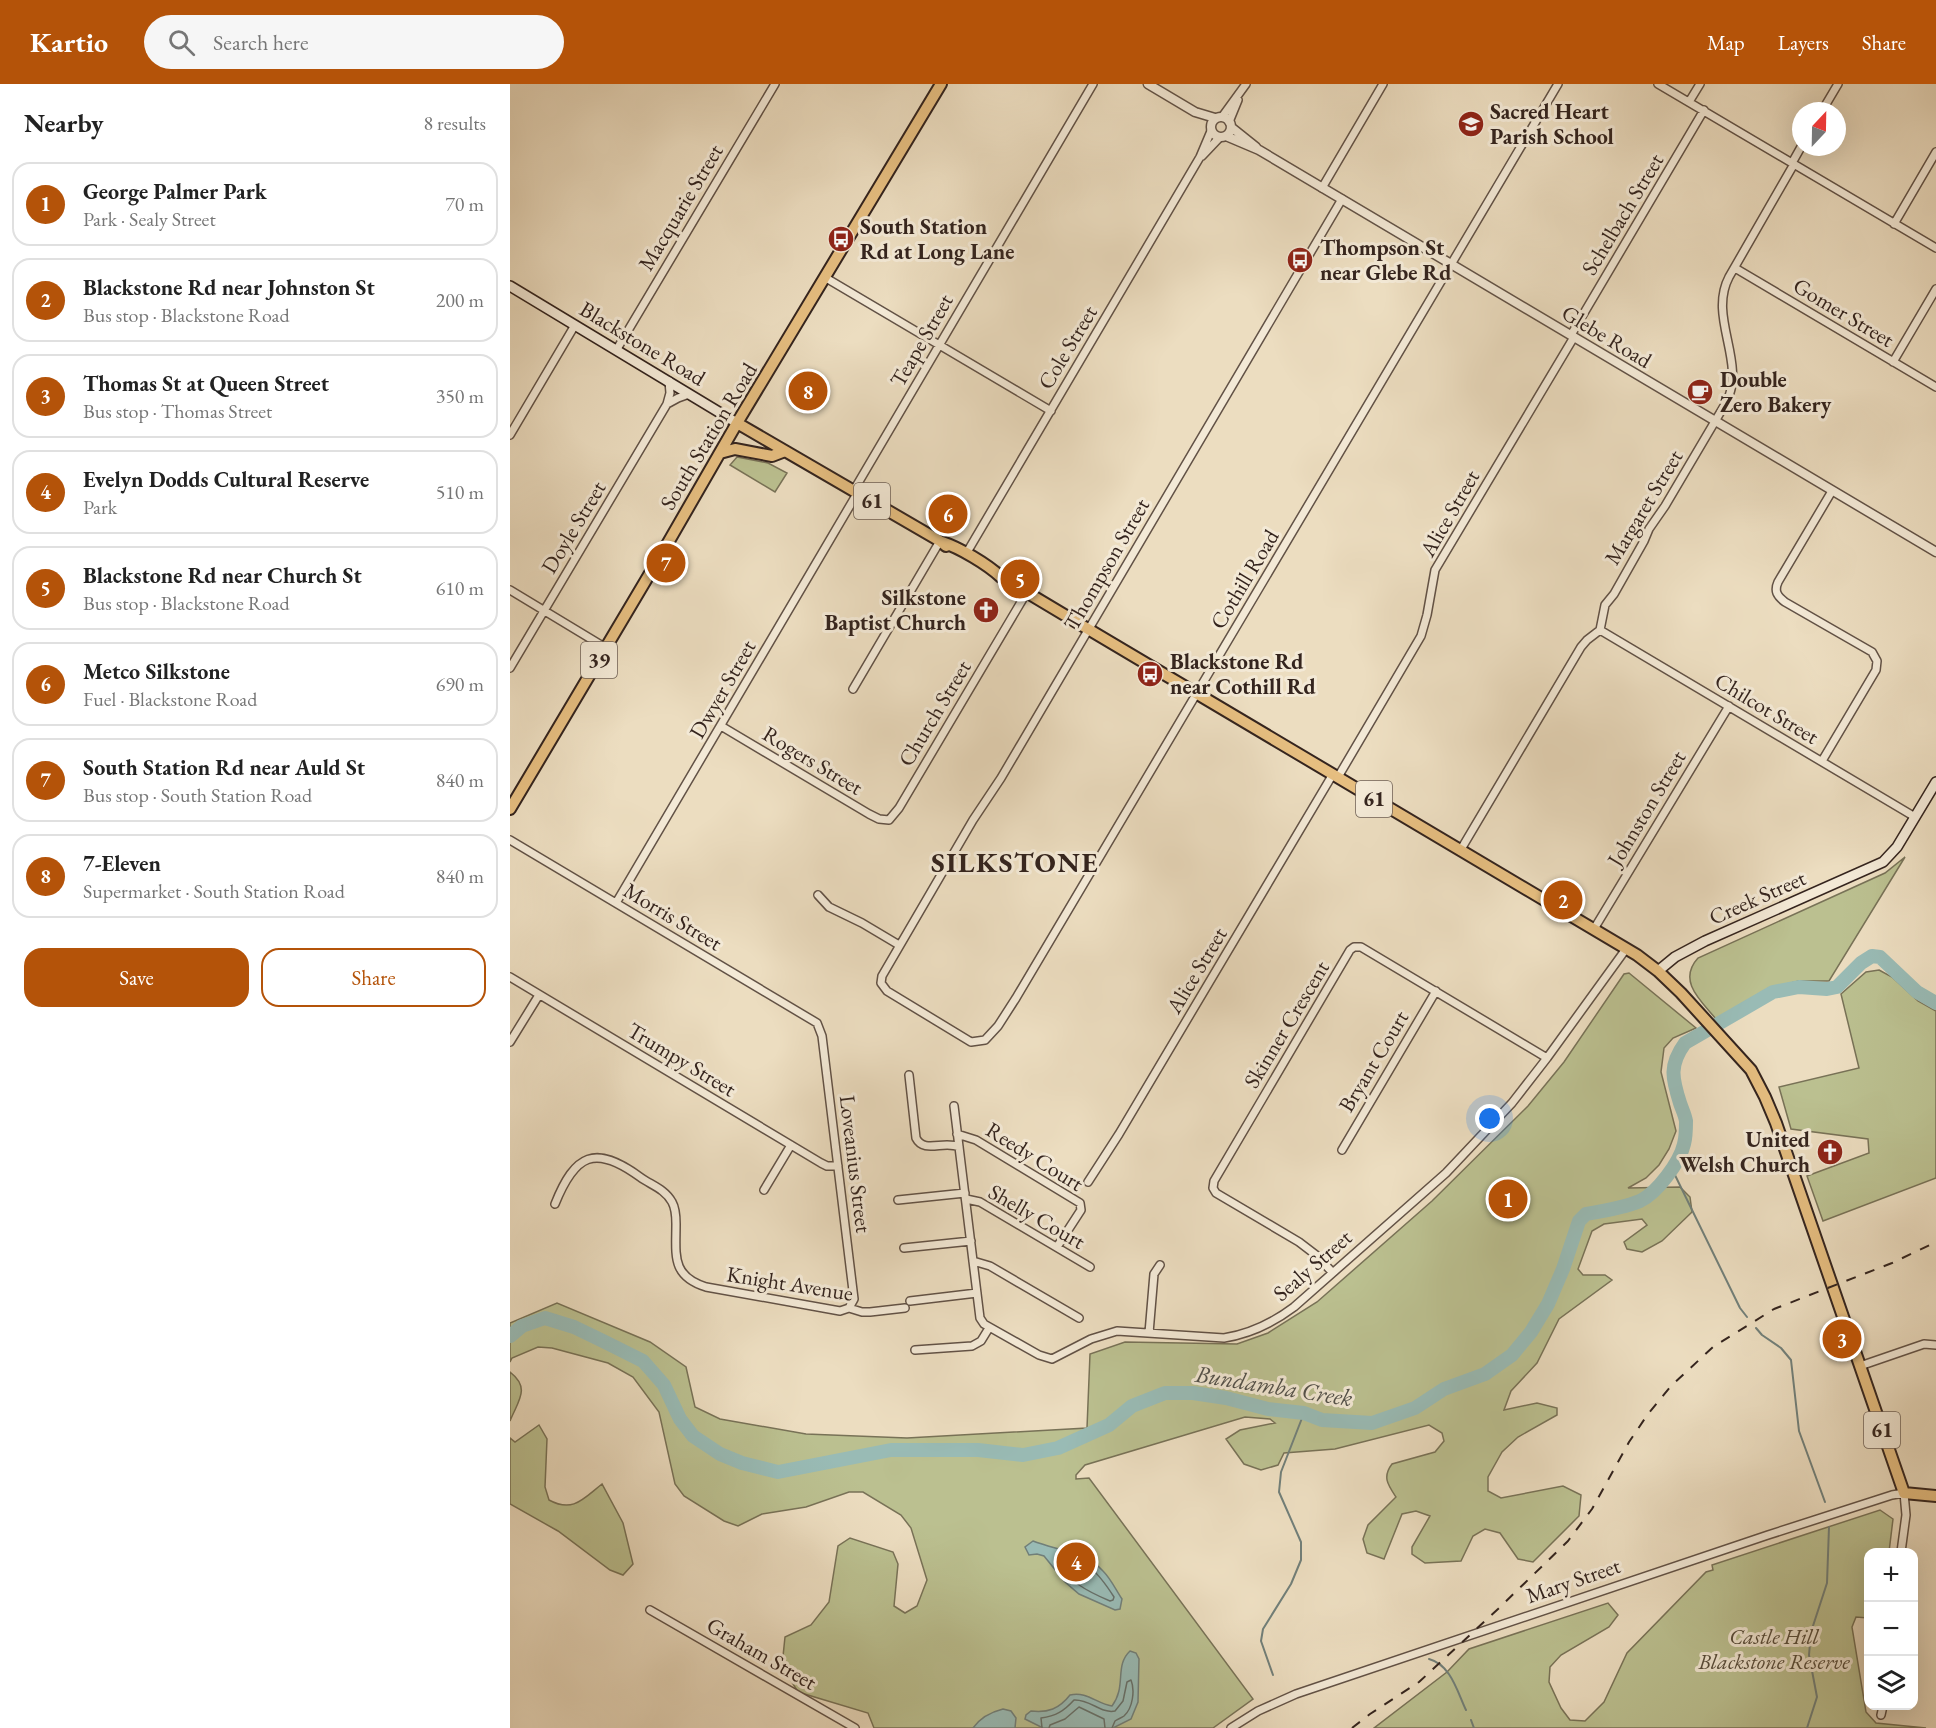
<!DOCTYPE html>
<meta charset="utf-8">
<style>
body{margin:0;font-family:"EB Garamond",serif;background:#f6f6f6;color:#222}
.controls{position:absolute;right:18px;bottom:18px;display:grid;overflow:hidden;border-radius:12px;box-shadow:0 6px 24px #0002}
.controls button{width:54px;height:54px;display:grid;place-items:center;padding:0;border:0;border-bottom:2px solid #e0e0e0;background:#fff;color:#222;font:30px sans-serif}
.compass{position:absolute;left:1282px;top:18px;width:54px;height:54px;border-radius:50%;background:#fff;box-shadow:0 6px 24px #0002;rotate:22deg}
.you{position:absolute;left:980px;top:1035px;width:21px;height:21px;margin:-15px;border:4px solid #fff;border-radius:50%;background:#1a73e8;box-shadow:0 0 0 9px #1a73e833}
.badge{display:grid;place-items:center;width:39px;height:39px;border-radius:50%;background:#b45309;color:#fff;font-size:20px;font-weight:700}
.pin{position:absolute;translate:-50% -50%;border:3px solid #fff;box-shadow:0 2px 6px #0006}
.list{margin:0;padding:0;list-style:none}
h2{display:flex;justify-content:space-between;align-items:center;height:78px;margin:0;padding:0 24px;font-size:26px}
h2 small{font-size:20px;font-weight:400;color:#767676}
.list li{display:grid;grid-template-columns:39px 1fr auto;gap:18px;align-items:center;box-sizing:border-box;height:84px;margin:0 12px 12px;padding:0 12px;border:2px solid #e0e0e0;border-radius:18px}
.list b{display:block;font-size:22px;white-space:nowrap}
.list p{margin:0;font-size:20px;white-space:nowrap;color:#767676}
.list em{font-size:20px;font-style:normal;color:#767676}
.actions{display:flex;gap:12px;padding:18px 24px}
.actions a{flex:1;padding:14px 0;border:2px solid #b45309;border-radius:18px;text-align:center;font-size:21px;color:#b45309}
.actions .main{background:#b45309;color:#fff}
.icon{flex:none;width:33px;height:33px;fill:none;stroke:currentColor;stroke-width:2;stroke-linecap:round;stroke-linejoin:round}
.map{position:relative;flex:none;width:1426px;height:1644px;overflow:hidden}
header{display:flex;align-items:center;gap:36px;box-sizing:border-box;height:84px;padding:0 30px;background:#b45309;color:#fff}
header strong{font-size:28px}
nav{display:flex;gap:33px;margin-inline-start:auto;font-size:21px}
.search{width:420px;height:54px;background:#f6f6f6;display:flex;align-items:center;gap:15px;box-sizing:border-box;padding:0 21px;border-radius:33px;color:#767676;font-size:22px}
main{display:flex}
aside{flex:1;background:#fff}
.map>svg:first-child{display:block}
.green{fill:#bbc090;stroke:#787257;stroke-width:1.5}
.water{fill:#99bbb5;stroke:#717f79;stroke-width:1.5}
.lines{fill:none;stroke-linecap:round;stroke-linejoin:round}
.shore{stroke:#66706a;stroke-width:1.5}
.stream{stroke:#717f79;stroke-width:2}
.river{stroke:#99bbb5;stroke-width:14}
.minor-casing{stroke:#625246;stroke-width:10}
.tertiary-casing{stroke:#625246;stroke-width:11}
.secondary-casing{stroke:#34241e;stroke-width:12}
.primary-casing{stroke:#34241e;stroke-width:14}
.minor{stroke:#f3e9d6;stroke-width:7}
.tertiary{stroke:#f3e9d6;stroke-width:8}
.secondary{stroke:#f3e9d6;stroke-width:9}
.primary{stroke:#e6be80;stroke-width:10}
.rail{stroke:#34241e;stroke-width:2;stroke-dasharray:10 10;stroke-linecap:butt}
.labels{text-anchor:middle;stroke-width:6;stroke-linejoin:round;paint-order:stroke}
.shield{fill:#f3e9d6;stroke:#6d5f55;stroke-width:1.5}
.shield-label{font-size:21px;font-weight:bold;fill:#34241e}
.poi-label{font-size:22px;font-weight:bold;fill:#34241e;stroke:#f3e9d6;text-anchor:start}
.street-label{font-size:22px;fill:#34241e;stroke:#f3e9d6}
.park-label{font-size:22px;font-style:italic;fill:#564b3a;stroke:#f3e9d6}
.water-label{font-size:24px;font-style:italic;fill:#52514b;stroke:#f3e9d6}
.district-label{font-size:28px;font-weight:bold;letter-spacing:1.5px;fill:#34241e;stroke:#f3e9d6}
</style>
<header>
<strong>Kartio</strong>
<div class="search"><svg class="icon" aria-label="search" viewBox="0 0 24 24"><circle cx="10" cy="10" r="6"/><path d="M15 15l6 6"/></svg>Search here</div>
<nav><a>Map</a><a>Layers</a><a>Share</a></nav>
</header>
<main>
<aside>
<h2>Nearby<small>8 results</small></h2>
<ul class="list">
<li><span class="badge">1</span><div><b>George Palmer Park</b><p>Park · Sealy Street</p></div><em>70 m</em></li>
<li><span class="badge">2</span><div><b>Blackstone Rd near Johnston St</b><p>Bus stop · Blackstone Road</p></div><em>200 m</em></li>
<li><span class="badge">3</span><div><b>Thomas St at Queen Street</b><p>Bus stop · Thomas Street</p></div><em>350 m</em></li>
<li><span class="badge">4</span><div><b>Evelyn Dodds Cultural Reserve</b><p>Park</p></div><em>510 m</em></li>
<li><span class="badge">5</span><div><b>Blackstone Rd near Church St</b><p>Bus stop · Blackstone Road</p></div><em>610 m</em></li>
<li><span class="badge">6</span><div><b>Metco Silkstone</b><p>Fuel · Blackstone Road</p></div><em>690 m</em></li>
<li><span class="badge">7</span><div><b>South Station Rd near Auld St</b><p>Bus stop · South Station Road</p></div><em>840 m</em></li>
<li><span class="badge">8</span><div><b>7-Eleven</b><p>Supermarket · South Station Road</p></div><em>840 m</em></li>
</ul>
<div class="actions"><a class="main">Save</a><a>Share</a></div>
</aside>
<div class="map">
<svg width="1426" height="1644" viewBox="0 0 1426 1644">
<rect width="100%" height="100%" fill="#ecddc0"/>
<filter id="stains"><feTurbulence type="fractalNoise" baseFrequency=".00333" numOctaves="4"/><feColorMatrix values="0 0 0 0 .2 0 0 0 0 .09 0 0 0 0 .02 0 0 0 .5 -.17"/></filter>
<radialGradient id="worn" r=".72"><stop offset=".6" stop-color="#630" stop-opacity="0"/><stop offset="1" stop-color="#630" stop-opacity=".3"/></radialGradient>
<path class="green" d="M227,373L258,379L277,389L265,408L220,381Z
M1395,773L1319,897H1289L1259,904L1206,935C1191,917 1167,897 1188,874L1375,789Z
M1369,886L1382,893L1408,917L1426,927V1094L1313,1137L1297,1092L1359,1069L1358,1055L1281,1045L1269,1003L1349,984L1331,910L1356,888Z
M1119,889L1186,944L1163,954L1154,964L1151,988L1166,1047L1159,1065L1149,1081L1136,1094L1118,1104L1170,1103L1180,1113L1182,1128L1152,1157L1132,1168L1117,1165L1114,1158L1137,1141L1132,1135L1094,1140L1082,1147L1068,1185L1073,1191H1095L1102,1196L1049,1235L1027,1279L1001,1307L994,1326L1027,1319L1047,1324V1331L1008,1353L992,1368L978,1393V1407L991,1414L1053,1402L1071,1411L1069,1432L1023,1478L1008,1475L990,1449L975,1445L963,1452L951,1477L915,1479L902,1470V1463L920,1432L906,1427L892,1430L874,1475L857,1469L853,1455L858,1441L886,1413C878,1401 872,1393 882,1380L925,1368L934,1357L932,1349L919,1341L825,1365L774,1369L768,1381L751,1386L734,1380L716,1355L730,1346L765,1339L760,1335L735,1333L575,1381L566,1391V1395L579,1394L743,1615L703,1644H364L358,1629L288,1608L272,1582L275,1553L301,1541L319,1518L328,1462L340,1454L383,1468L388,1480L384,1522L395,1529L407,1522L417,1496L401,1444L391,1431L353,1408H339L296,1423L252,1430L228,1442L214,1437L174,1412L165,1400L149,1328L123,1293L98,1279L42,1264L28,1263L2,1274L0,1278V1239L47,1219L140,1258L176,1283L185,1323L210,1335L296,1350L397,1354L577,1344L580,1270L615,1258L727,1260L758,1249L807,1218L922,1117L1018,1022L1054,978L1114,890Z
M0,1288C21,1304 8,1317 0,1337Z
M29,1341L37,1355L35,1403L39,1416C63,1429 73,1415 92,1400L113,1439L123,1480L113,1491L100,1486L48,1447L0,1420V1354L5,1358Z
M1370,1426L1383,1435L1379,1468H1358V1534L1346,1533L1342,1543L1356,1628L1366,1639L1416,1644H864L937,1588L959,1565L1098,1519L1108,1531L1099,1543L1051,1571L1040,1583L1039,1598L1051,1624L1060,1636L1075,1637L1094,1618L1117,1569L1196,1488L1203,1486L1202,1481Z"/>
<path class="water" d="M523,1457C546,1466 576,1468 593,1487C601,1495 606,1506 612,1515L610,1525L605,1526L569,1510L555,1498L534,1472L527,1470L519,1471L515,1463Z
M620,1567L626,1569L629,1575L628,1618L621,1635L603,1644H533L515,1635L516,1631L521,1627C538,1629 549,1625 560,1611C577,1607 587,1620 602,1622C617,1602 604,1582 620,1567Z
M493,1625L501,1627L506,1634L505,1644H463C470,1634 481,1628 493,1625Z"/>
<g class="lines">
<path class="shore" d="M548,1472C580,1480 586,1485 604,1513L603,1516L600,1517C574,1506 562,1499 545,1476V1473Z
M532,1644L531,1634C546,1632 554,1627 564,1616C580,1615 591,1630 605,1627L613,1617L617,1598L621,1596C625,1606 623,1624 614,1632C611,1634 608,1635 605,1637L602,1644
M539,1644L540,1641L555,1635L569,1623L594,1635L595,1644"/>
<path class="stream" d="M1162,1085L1230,1224L1237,1233
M1246,1244L1252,1251L1271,1264L1281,1276L1289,1347L1315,1418
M919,1575C941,1581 947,1607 956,1626
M763,1591L751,1557L753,1545L781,1500L791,1476V1458L769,1408L771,1388L794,1329
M961,1636L964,1644
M1297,1644L1307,1613L1299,1571L1301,1548L1317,1499L1319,1443"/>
<path class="river" d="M0,1252L12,1242L35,1234L64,1243L93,1257L133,1277L154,1301L170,1335L183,1352L210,1370L232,1379L268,1388L381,1366H468L513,1371L548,1364L599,1341L622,1322L655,1309H683L716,1314L758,1325L794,1329L812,1336L862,1339L905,1324L934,1305L975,1290L1002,1271L1021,1248L1038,1220L1053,1185L1069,1137L1076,1130C1094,1127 1113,1124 1130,1117C1147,1109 1170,1078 1174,1060C1176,1053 1176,1043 1176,1037C1175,1031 1172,1025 1170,1019C1162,994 1159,981 1175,959L1263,908L1289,903L1317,905L1327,903L1351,879L1362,872L1370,873L1407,908L1426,919"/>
<defs>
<path id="minor" d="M1148,0L1426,164
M1179,18L1190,0
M1312,27L1328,0
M712,33L736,0
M719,38L728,16
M692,72L710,53
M1282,79L1291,63
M812,104L873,0
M832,115L491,694L463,736L372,892L371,899L377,907L461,958L475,956L488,942L506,914L1048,0
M1384,140L1426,68
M1225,184L1426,303
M316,194L541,327
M1061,251L1194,26
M107,265L265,0
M1383,278L1426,205
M157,320L168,314L179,310
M0,351L65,241
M344,406L583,0
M456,470L690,73L701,47
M0,506L96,564
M1090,546L1405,733
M0,584L157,320L160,309L159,297
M343,605L430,457
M211,642L359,730L369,735L379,736L389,724L517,508
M1312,677L1366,586L1367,577L1362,568L1275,518C1267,512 1264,507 1268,498L1322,407
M828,693L911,552L917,531L925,486L1064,253
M0,756L307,939L312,952L344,1215L339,1224
M950,767L1071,563L1077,556L1090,546L1095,521L1104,510L1134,457L1139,445L1155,422L1217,317C1236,277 1198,233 1219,193L1284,80
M308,811L319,823L352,839L389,861
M106,819L348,408
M1084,845L1219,622
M0,893L311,1079L317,1082H328
M0,958L29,911
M399,991L406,1054C414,1070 434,1056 449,1063
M444,1022L470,1234L474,1240L529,1271L542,1275L581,1255L607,1247L714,1254C739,1250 764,1238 784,1223L936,1089L1002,1019L1037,974L1116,865
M447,1050L466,1056L570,1119L571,1126L547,1163
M832,1066L926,907
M578,1098L609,1050L823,690
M254,1106L281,1061
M456,1115L470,1118L580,1183
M388,1116L455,1109
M45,1120C65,1070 85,1060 130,1093C141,1101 155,1105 162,1118C166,1125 166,1133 166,1140C166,1171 161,1192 196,1203L330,1227L339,1224L352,1228H360L395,1224
M394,1164L461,1157
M463,1177L480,1182L569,1234
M822,1188L806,1171L789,1158L706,1109L703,1104L704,1097L840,866L844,863H851L1037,974
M400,1217L467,1209
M639,1249L644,1190L650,1181
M405,1266L462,1262L471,1257L479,1244
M1350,1282L1414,1260L1426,1261
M140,1526L345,1644
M1371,1631L1373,1622
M721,1644L748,1627L786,1610L1258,1451L1382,1411L1394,1409L1396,1431L1391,1468"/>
<path id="tertiary" d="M638,0L685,28L705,34
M701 43a10 10 0 1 1 20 0a10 10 0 1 1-20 0Z
M721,43L746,63
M716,52L749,66L1426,468"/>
<path id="secondary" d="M0,202L227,339
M1148,887L1165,873L1195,857L1373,778L1387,763L1426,698"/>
<path id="primary" d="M227,339L430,457L436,462
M210,369L225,365L262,372L275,367
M432,458C450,464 477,480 491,493L578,545L1127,871L1148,887L1171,909L1241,986L1255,1013L1266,1039L1394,1409L1426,1412
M0,725L155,464L227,339L431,0"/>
</defs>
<use href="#minor" class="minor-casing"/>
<use href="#tertiary" class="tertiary-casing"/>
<use href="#secondary" class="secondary-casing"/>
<use href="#primary" class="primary-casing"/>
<use href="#minor" class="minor"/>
<use href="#tertiary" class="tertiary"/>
<use href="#secondary" class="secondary"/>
<use href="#primary" class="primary"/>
<path class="rail" d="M842,1644L860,1630L909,1598L988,1525L1058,1457L1082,1425L1119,1358L1138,1330L1161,1302L1203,1263L1264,1225L1382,1179L1426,1158"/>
</g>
<defs>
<symbol id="school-disc" viewBox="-11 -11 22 22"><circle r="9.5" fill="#8f2418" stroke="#f3e9d6"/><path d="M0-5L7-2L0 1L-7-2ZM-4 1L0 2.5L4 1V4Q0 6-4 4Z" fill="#fff"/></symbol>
<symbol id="bus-disc" viewBox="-11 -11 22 22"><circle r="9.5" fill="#8f2418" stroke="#f3e9d6"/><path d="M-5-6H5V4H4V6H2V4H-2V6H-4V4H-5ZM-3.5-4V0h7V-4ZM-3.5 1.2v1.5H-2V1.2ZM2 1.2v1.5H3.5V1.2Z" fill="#fff"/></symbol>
<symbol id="cafe-disc" viewBox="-11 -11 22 22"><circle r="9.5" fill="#8f2418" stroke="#f3e9d6"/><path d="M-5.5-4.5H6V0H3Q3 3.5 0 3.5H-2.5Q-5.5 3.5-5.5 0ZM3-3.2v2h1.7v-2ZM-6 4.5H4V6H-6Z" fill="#fff"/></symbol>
<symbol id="church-disc" viewBox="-11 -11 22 22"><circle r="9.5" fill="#8f2418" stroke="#f3e9d6"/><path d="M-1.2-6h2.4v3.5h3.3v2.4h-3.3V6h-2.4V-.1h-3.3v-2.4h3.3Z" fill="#fff"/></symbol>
</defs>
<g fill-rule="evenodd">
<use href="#school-disc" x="946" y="25" width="30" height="30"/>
<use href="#bus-disc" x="316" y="140" width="30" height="30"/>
<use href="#bus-disc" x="775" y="161" width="30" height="30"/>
<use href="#cafe-disc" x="1175" y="293" width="30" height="30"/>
<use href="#church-disc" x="461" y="511" width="30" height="30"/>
<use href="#bus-disc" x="625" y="575" width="30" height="30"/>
<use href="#church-disc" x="1305" y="1053" width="30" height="30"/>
</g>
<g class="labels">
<g class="shield">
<rect x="344" y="399" width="36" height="36" rx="4.5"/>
<rect x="71" y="558" width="36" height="36" rx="4.5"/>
<rect x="846" y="697" width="36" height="36" rx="4.5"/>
<rect x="1354" y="1328" width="36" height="36" rx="4.5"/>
</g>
<g class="shield-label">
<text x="362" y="424">61</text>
<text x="89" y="583">39</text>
<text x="864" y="722">61</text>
<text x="1372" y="1353">61</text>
</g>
<g class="poi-label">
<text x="980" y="35">Sacred Heart<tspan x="980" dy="25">Parish School</tspan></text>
<text x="350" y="150">South Station<tspan x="350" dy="25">Rd at Long Lane</tspan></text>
<text x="810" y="171">Thompson St<tspan x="810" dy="25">near Glebe Rd</tspan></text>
<text x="1210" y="303">Double<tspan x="1210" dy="25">Zero Bakery</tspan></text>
<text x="456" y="521" text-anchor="end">Silkstone<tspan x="456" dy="25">Baptist Church</tspan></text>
<text x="660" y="585">Blackstone Rd<tspan x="660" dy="25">near Cothill Rd</tspan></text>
<text x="1300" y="1063" text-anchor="end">United<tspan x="1300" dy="25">Welsh Church</tspan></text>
</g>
<g class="street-label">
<text transform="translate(170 123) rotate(-59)" y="8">Macquarie Street</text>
<text transform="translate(1112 130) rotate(-59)" y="8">Schelbach Street</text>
<text transform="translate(1334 228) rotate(31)" y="8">Gomer Street</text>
<text transform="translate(1097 252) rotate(31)" y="8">Glebe Road</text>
<text transform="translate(411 256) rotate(-60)" y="8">Teape Street</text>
<text transform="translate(133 259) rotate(31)" y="8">Blackstone Road</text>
<text transform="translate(557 263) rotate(-59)" y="8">Cole Street</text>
<text transform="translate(198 352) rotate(-59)" y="8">South Station Road</text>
<text transform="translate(1133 423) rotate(-59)" y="8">Margaret Street</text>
<text transform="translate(939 429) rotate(-60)" y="8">Alice Street</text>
<text transform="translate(63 443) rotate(-59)" y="8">Doyle Street</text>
<text transform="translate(596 480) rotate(-60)" y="8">Thompson Street</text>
<text transform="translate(734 495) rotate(-59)" y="8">Cothill Road</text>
<text transform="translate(212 605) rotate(-60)" y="8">Dwyer Street</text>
<text transform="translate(1257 624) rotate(31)" y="8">Chilcot Street</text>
<text transform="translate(424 629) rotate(-59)" y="8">Church Street</text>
<text transform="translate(303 676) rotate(31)" y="8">Rogers Street</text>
<text transform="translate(1136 724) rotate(-59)" y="8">Johnston Street</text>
<text transform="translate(1247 813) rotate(-24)" y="8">Creek Street</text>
<text transform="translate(163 832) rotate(31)" y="8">Morris Street</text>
<text transform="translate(686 886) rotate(-59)" y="8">Alice Street</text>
<text transform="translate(776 940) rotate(-59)" y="8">Skinner Crescent</text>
<text transform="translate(172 975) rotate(31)" y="8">Trumpy Street</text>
<text transform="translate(863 977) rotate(-59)" y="8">Bryant Court</text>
<text transform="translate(525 1072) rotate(32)" y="8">Reedy Court</text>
<text transform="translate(346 1080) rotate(83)" y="8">Loveanius Street</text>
<text transform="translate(527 1132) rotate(30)" y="8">Shelly Court</text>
<text transform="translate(802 1181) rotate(-41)" y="8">Sealy Street</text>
<text transform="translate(280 1199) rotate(9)" y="8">Knight Avenue</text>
<text transform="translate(1063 1496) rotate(-19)" y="8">Mary Street</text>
<text transform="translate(252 1569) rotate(30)" y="8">Graham Street</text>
</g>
<g class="park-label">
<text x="1264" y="1560">Castle Hill<tspan x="1264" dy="25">Blackstone Reserve</tspan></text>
</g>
<g class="water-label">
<text transform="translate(764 1302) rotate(9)" y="8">Bundamba Creek</text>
</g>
<g class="district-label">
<text x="505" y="788">SILKSTONE</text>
</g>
</g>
<rect width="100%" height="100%" filter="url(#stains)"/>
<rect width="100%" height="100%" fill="url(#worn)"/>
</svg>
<div class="controls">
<button>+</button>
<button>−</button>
<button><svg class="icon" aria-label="layers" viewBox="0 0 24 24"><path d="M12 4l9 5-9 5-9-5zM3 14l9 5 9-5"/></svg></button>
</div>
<svg class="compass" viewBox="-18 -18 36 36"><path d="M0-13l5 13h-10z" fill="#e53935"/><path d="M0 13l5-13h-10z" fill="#767676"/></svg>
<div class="you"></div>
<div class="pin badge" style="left:998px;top:1115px">1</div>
<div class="pin badge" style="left:1053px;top:816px">2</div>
<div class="pin badge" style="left:1332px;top:1255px">3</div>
<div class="pin badge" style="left:566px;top:1478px">4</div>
<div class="pin badge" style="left:510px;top:495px">5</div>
<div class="pin badge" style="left:438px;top:430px">6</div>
<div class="pin badge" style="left:156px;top:479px">7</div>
<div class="pin badge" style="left:298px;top:307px">8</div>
</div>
</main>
